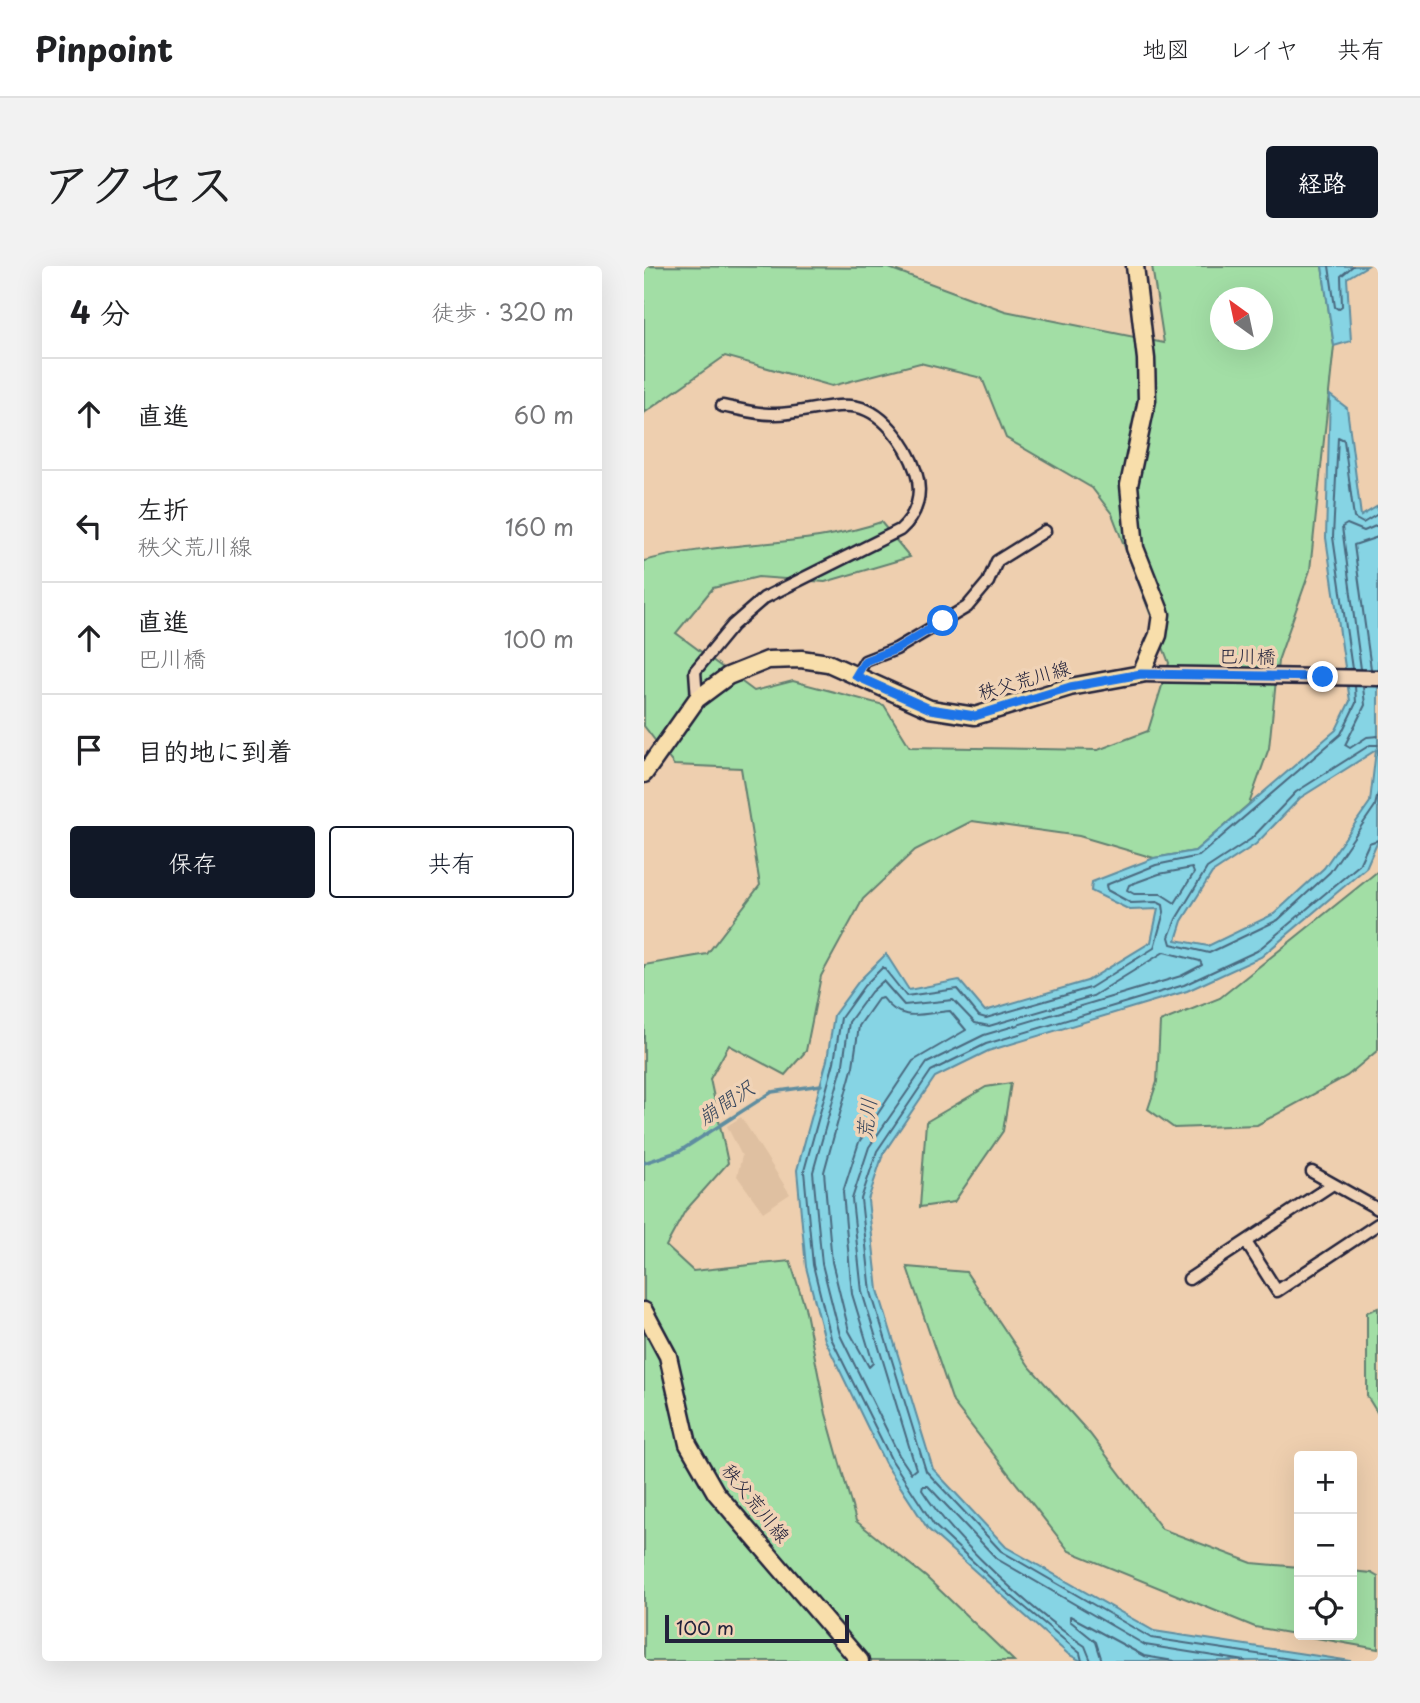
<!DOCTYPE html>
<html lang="ja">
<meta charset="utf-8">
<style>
body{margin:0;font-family:"Playpen Sans","Klee One",sans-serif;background:#f2f2f2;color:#202124}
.controls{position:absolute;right:21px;bottom:21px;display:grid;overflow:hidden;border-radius:7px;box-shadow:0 7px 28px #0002}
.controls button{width:63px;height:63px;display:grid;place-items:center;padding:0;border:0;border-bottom:2px solid #e0e0e0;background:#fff;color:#202124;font:35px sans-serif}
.compass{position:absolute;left:566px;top:21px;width:63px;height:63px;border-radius:50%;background:#fff;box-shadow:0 7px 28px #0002;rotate:327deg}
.scale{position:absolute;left:21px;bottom:18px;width:184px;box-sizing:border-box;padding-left:7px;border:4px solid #22223b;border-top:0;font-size:19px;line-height:24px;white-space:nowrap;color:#22223b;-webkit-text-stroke:5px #f0d3b6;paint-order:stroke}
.stop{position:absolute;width:21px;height:21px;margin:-16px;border:5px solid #1a73e8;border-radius:50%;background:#fff}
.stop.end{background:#1a73e8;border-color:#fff;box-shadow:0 2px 7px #0008}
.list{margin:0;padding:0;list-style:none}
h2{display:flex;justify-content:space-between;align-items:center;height:91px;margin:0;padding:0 28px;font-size:30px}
h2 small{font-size:23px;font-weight:400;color:#757577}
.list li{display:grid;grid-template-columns:46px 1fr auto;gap:21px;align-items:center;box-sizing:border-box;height:112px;padding:0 28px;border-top:2px solid #e0e0e0}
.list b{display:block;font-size:26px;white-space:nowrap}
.list p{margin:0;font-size:23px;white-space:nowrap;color:#757577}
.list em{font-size:23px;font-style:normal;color:#757577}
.actions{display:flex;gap:14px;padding:21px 28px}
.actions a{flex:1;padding:16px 0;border:2px solid #111827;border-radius:7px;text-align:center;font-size:24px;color:#111827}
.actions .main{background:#111827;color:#fff}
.icon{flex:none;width:38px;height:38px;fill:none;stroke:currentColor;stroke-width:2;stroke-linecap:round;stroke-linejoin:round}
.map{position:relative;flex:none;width:734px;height:1395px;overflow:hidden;border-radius:7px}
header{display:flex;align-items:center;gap:42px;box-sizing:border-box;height:98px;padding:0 35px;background:#fff;border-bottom:2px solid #e0e0e0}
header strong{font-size:33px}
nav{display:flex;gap:38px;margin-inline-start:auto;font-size:24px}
.intro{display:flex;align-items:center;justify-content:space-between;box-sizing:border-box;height:168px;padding:0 42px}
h1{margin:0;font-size:49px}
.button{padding:18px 32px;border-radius:7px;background:#111827;color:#fff;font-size:24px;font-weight:700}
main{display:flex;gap:42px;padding:0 42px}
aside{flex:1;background:#fff;border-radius:7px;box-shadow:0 7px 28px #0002}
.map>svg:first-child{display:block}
.built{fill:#dfc0a1}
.green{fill:#a2dea5;stroke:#628070;stroke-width:2;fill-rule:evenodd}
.water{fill:#86d4e4;stroke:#5e8da0;stroke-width:2;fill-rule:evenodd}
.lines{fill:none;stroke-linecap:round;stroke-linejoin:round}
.shore{stroke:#4a697f;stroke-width:2}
.stream{stroke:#5e8da0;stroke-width:3.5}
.minor-casing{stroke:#22223b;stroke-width:15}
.secondary-casing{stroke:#22223b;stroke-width:19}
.primary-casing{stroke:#22223b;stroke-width:21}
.minor{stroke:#f0d3b6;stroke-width:10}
.secondary{stroke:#f0d3b6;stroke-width:14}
.primary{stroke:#f8deab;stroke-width:16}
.route{stroke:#1a73e8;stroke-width:9}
.labels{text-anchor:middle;stroke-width:7;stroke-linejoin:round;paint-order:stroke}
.street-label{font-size:19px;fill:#22223b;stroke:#f0d3b6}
.water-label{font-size:21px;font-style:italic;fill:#36465d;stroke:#f0d3b6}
</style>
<header>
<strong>Pinpoint</strong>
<nav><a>地図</a><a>レイヤ</a><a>共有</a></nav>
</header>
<div class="intro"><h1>アクセス</h1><a class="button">経路</a></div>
<main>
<aside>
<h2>4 分<small>徒歩 · 320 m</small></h2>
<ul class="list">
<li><svg class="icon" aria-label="ahead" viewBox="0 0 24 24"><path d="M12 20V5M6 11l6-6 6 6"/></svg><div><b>直進</b></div><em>60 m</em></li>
<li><svg class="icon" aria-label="left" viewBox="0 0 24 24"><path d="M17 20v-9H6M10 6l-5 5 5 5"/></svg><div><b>左折</b><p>秩父荒川線</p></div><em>160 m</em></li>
<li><svg class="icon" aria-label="ahead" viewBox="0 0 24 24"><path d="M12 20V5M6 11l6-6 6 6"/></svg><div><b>直進</b><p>巴川橋</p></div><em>100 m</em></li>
<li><svg class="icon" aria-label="arrive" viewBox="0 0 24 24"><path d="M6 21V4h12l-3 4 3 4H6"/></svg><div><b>目的地に到着</b></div></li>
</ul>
<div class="actions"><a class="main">保存</a><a>共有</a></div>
</aside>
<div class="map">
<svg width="734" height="1395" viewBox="0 0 734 1395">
<rect width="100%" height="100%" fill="#eecfaf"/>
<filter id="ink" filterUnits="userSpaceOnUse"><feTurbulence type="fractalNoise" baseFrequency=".0143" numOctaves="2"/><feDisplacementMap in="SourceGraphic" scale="14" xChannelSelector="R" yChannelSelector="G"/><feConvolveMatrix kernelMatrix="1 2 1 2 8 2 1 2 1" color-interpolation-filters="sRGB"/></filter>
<g filter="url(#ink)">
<path class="built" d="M97,851L146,928L119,946L93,910L98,890L83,860Z"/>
<path class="green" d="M0,0L245,2L361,45L520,77L508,0H678L690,80L666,304L634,395L625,482L605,538L551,585L510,592L435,570L328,555L271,584L219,633L177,710L162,785L141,809L85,779L66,813L84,897L41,945L22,980L49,1005L146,995L161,1041L182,1148L212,1255L282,1311L370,1395H0V699L63,688L116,619L97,502L30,499L0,460V295C78,274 163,282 237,256L266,291L181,316L114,311L69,322L32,367L110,425L149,415L240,439L266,481L454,484L504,465L525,397L468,248L448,222L362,172L338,112L276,97L188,120L81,90L0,147ZM576,32H618V74H576Z
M734,605V784L703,810L613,859L530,862L504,843L513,816L516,756L576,732Z
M367,817L359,865L310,936L276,941L282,856L342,821Z
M263,1001L322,1006L385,1100L446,1168L518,1263L608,1297L655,1301V1369H708V1305L727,1307L734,1311V1383L611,1361L425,1285L309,1136Z
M734,1042V1148L723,1130V1046Z"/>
<path class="water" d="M678,0H723L703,12L707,75L690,80Z
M686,129L703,142L717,250L734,240V574L722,602L617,691L543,725L344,785L291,811L239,888L224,934L234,1024L289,1203L362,1281L510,1365L707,1395H437L424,1388L284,1263L241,1197L181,1074L162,1001L153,904L183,794L190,749L215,715L242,688L265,724L315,714L341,745L443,715L507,676L514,643L486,644L447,625L448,616L510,592L551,585L692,464L706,435L682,272ZM732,484L726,536L680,602L630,648L564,680L532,674L538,655L568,607L612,578L656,532Z"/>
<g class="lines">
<path class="shore" d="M685,0L691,41L694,43L698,40L697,10L709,0
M708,403L689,271L694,171L700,174L710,252L719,257L734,248
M717,403L698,261L703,258L720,265L734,259
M727,403L710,279L734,271
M719,421L721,439L701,479L706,482L723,471L734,470
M734,479H726L652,526L607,573L563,602L532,653L525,671L527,678L565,687L634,654L686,606L731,540L734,527
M548,602L550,607L531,637L517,628H490L483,624L485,619L515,608Z
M520,686L556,695L558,699L537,710L340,769L283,797L225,881L208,933L218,1026L272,1203L267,1207L255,1189L196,1069L178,998L169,906L199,798L205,756L227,726L239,715L260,739L309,734L331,757L345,760L449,730Z
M239,732C257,758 279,747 306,745L322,764L269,795L215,876L199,926L208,1028L229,1097L225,1101L205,1065L188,996L180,906L209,800L215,760L234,733Z
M438,1395L436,1387L354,1319L290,1259L247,1193L187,1072L169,999L160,905L190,796L197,752L220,720L239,701L262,730L313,723L335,750L342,752L446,722L510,682L520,646L519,639L513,636L487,637L463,624L462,619L512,599L555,590L697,468L712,437L711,420
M447,1395L441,1380C391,1348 310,1274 278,1224L279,1220H284L353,1293L501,1379L601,1395
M458,1395L452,1376L426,1355V1350L500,1390L530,1395
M660,1395L507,1372L357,1285L282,1205L227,1026L217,933L233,885L287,805L342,778L540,719L613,685L715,599L725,577L734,574"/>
<path class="stream" d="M0,897L36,885L128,826L177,819"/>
<defs>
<path id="minor" d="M212,410L221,395L252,383L323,341L344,316L353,295L401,265
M53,433L51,405L89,359L120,332L256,264C273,249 279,228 272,206C263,179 238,142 207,140C182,138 156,148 132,148C114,149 95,143 78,140
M668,906L734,943
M602,976L633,1025L734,958
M545,1013L689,918"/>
<path id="secondary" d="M497,408L734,412"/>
<path id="primary" d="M0,508L53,433L84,410L124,394L157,393L184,397L286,443L331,450L426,421L497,408L514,369L517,348L491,282L485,219L503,134L502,93L491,0
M0,1045L24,1090L44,1178L72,1227L216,1395"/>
</defs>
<use href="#minor" class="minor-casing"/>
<use href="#secondary" class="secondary-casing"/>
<use href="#primary" class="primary-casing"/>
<use href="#minor" class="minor"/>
<use href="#secondary" class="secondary"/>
<use href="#primary" class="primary"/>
</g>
</g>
<g class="lines" filter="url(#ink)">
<path class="route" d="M299,355L252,383L221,395L212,410L286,443L331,450L426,421L497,408L679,411"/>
</g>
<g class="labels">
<g class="street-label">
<text transform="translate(603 390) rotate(1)" y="7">巴川橋</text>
<text transform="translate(380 414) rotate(-16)" y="7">秩父荒川線</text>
<text transform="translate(112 1237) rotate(51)" y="7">秩父荒川線</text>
</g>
<g class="water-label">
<text transform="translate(82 837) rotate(-33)" y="7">崩間沢</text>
<text transform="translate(223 853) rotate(-83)" y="7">荒川</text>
</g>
</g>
</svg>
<div class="controls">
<button>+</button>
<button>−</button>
<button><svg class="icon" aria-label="locate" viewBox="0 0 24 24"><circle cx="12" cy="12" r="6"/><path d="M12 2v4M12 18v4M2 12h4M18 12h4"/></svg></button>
</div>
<svg class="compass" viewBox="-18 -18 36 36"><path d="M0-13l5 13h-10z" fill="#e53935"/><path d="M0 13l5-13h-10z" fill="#757577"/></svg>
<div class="scale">100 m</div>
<div class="stop" style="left:299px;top:355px"></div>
<div class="stop end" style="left:679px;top:411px"></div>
</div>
</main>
